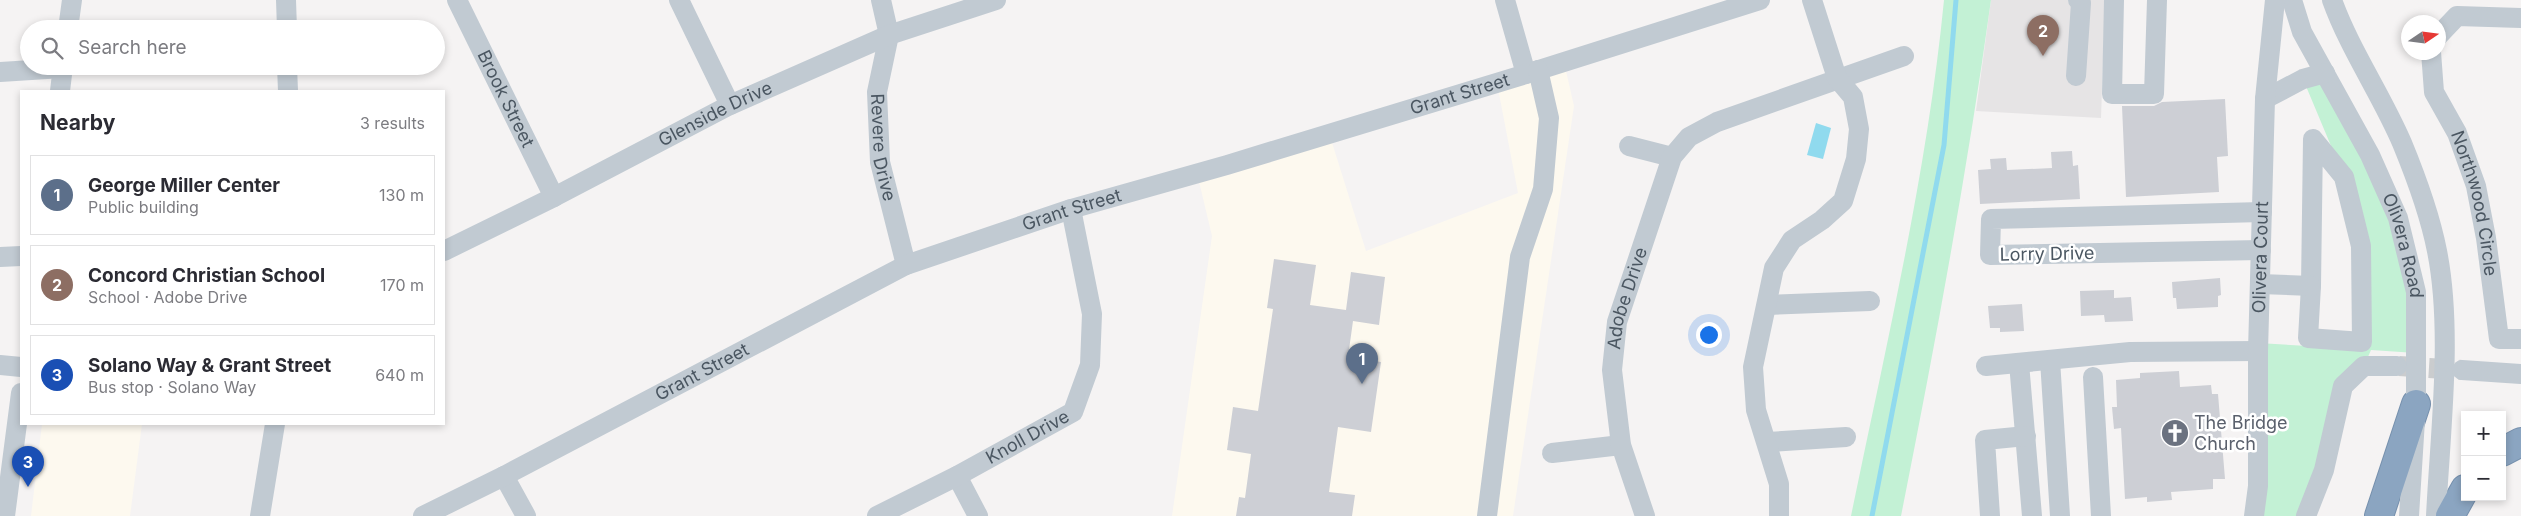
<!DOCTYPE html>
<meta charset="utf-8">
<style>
body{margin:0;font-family:Inter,sans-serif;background:#f7f7f7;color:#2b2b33}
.controls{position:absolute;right:15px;bottom:15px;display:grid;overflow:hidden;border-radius:0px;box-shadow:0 2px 8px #0003}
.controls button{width:45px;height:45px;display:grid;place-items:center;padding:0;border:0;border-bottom:1px solid #e1e1e2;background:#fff;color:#2b2b33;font:25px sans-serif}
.compass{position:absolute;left:2401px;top:15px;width:45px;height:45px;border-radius:50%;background:#fff;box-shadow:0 2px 8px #0003;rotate:77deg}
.you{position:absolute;left:1708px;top:334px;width:18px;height:18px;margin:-12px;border:4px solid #fff;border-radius:50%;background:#1a73e8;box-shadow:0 0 0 8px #1a73e833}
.badge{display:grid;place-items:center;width:32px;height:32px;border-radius:50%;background:#0b8043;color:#fff;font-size:16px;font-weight:700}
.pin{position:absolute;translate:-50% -41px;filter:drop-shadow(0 1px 2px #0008)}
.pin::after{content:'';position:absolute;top:26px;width:18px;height:15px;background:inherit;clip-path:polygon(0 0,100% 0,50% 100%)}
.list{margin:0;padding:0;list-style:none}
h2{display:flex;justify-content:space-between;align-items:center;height:65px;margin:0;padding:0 20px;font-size:21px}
h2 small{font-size:16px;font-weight:400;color:#7c7c81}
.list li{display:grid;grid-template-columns:32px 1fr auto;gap:15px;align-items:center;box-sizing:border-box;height:80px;margin:0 10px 10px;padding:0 10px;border:1px solid #e1e1e2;border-radius:0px}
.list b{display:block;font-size:19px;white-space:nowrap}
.list p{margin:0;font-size:16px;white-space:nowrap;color:#7c7c81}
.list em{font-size:16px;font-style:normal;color:#7c7c81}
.icon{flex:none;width:28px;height:28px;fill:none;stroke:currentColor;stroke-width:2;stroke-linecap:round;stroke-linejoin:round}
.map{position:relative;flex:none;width:2521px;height:516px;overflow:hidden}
.search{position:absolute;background:#fff;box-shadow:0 2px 8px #0003;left:20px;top:20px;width:425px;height:55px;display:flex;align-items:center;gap:12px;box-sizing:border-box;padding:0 18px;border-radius:28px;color:#7c7c81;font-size:19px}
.panel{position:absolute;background:#fff;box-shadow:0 2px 8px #0003;left:20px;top:90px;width:425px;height:335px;border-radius:0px}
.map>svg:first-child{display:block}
.commercial{fill:#fdf9ef}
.education{fill:#e6e4e5}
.green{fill:#c3f1d5}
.water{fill:#90daee}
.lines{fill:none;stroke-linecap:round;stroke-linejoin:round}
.stream{stroke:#90daee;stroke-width:5}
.building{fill:#cdcfd5}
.minor-tunnel{stroke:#caccce;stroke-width:20;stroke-dasharray:20 10;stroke-linecap:butt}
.highway-casing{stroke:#7690ad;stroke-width:30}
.minor{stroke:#c1cad2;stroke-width:20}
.highway{stroke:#8ba5c1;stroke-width:28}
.labels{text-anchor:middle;stroke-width:5;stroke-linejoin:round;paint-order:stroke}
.street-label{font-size:18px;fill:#4a5661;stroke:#fff}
.worship-label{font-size:18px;fill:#5b616d;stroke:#fff;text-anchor:start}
</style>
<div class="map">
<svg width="2521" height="516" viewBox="0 0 2521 516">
<rect width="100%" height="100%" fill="#f5f3f3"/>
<path class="commercial" d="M1564,62L1574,106L1513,516H1172L1212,236L1197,173L1329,133L1366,251L1518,193L1497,83Z
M42,424H142L130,516H31Z"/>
<path class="education" d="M1991,0H2105L2101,118L1976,111Z"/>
<path class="green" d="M1944,0H1991C1967,173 1935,345 1901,516H1851C1886,345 1927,174 1944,0Z
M2325,73L2398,218L2416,353L2371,350L2364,366L2344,386L2306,516H2254L2258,343L2359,349L2362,342L2344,177L2303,79Z"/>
<path class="water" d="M1816,123L1831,128L1823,159L1807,155Z"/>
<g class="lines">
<path class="stream" d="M1872,516L1944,145L1956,0"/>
</g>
<path class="building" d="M2225,99L2228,156L2217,157L2219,192L2126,197L2122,106H2154L2162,102Z
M2072,151L2073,166L2078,165L2080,199L1980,204L1978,170L1991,169L1990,159L2006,158L2007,170L2052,168L2051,152Z
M1274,259L1316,265L1310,305L1346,310L1351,272L1385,277L1379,325L1353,321L1348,357L1381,362L1371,432L1338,427L1329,492L1355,495L1352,516H1236L1239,497L1245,498L1251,454L1227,450L1233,407L1258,411L1273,309L1267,308Z
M2220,278L2221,295L2218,296V307L2177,309L2176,298H2173L2172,282Z
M2114,290V298L2131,297L2133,321L2105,322L2104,315L2081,316L2080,291Z
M2022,304L2024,331L2000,332V328H1990L1988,306Z
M2179,371L2180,387L2211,385L2212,394H2218L2225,479H2213V489L2171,492L2172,500L2147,502V497L2125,499L2121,428L2114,429L2112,407H2117L2116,380L2140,378V373Z"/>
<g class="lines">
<path class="minor-tunnel" d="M2399,366L2462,370"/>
<defs>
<path id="highway" d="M2502,452L2521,442
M2379,516L2416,404
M2450,516L2465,489"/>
</defs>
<use href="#highway" class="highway-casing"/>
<g class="minor">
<path d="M286,0L287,29"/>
<path id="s1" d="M457,0L554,197"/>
<path d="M679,0L730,105"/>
<path id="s2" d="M881,0L889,35L877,92L880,162L906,265"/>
<path d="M1505,0L1526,74"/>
<path d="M2114,0L2112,94H2154L2157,0"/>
<path id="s3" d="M2292,0L2302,32L2370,155L2398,218L2416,292V404L2409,516"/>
<path d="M2332,0C2350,50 2381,94 2402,143C2416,177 2430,215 2437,251C2453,331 2440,434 2436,516"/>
<path d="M68,29L72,0"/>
<path d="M2438,36L2457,16L2521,18"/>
<path id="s4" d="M2431,52L2434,92L2457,133L2476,186L2486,238L2499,339H2521"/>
<path d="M287,66L288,91"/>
<path d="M0,72L63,68"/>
<path d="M2076,76L2081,3L2078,0"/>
<path d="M60,91L63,66"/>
<path d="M2265,99L2303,79L2325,73"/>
<path d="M2313,139L2344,177L2361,246L2362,342L2308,338L2311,286Z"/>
<path d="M1629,146L1672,157"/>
<path d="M2261,250L1990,255L1991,219L2262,212"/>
<path id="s5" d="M444,251L554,197L730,105L889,35L996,0"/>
<path d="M0,257L21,256"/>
<path d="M2260,284L2311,286"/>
<path d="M1767,305L1870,301"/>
<path d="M2050,360L2060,516"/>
<path d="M2019,363L2032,516"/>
<path d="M0,365L21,367"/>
<path d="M1986,366L2130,352L2258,351"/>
<path d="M2462,370L2521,374"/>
<path d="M2093,377L2101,516"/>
<path d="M1768,442L1846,437"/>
<path d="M1552,453L1621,445"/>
<path d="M504,476L526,516"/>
<path d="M957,476L978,516"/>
<path d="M5,516L21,393"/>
<path d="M260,516L275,424"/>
<path id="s6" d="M423,516L504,476L906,265L1071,209L1227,165L1526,74L1760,0"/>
<path id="s7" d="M877,516L957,476L1073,412L1090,365L1092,314L1071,209"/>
<path d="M1487,516L1520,257L1543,189L1549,118L1538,70"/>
<path id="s8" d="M1645,516L1621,445L1612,370L1617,322L1672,157L1689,137L1717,122L1904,56"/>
<path d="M1779,516V484L1756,410L1753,367L1774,268L1792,240L1822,220L1843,201L1856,159L1859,129L1853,97L1837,78L1812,0"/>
<path d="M1990,516L1985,440L2026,436"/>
<path id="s9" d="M2254,516L2258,486V351L2265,99L2275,0"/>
<path d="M2306,516L2324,470L2343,386L2364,366H2397"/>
</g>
<use href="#highway" class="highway"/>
</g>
<defs>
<symbol id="church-disc" viewBox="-11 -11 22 22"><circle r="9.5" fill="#6b7280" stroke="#fff"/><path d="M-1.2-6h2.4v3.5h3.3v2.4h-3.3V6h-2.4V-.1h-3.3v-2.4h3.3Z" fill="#fff"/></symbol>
</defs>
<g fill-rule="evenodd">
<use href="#church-disc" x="2159" y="417" width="32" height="32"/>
</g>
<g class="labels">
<g class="street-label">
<text dy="6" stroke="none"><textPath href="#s6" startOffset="1124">Grant Street</textPath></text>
<text dy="6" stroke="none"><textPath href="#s1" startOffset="110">Brook Street</textPath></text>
<text dy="6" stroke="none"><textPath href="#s5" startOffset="304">Glenside Drive</textPath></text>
<text dy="6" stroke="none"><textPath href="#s2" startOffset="150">Revere Drive</textPath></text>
<text dy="6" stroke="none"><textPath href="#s4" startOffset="160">Northwood Circle</textPath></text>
<text dy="6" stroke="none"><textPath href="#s6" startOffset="719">Grant Street</textPath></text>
<text dy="6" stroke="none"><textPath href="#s3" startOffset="271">Olivera Road</textPath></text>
<text transform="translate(2047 254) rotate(-1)" y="6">Lorry Drive</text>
<text dy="6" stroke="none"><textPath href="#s9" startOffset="259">Olivera Court</textPath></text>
<text dy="6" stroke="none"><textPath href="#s8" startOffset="224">Adobe Drive</textPath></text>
<text dy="6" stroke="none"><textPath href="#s6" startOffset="314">Grant Street</textPath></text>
<text dy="6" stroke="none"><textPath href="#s7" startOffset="170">Knoll Drive</textPath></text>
</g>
<g class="worship-label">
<text x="2194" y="429">The Bridge<tspan x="2194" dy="21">Church</tspan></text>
</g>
</g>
</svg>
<div class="controls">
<button>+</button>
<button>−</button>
</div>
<svg class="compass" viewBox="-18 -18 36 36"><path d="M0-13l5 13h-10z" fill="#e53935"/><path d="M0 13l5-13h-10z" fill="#7c7c81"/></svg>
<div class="you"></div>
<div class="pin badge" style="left:1362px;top:384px;background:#5c6f8a">1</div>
<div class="pin badge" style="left:2043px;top:56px;background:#8d6e63">2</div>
<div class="pin badge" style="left:28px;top:487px;background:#1a4fb4">3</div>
<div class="search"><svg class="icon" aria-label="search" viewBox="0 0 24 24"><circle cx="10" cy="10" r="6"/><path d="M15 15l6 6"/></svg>Search here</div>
<section class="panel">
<h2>Nearby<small>3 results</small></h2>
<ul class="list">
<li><span class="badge" style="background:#5c6f8a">1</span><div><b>George Miller Center</b><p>Public building</p></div><em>130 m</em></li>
<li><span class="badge" style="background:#8d6e63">2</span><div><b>Concord Christian School</b><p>School · Adobe Drive</p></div><em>170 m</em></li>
<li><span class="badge" style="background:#1a4fb4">3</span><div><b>Solano Way &amp; Grant Street</b><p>Bus stop · Solano Way</p></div><em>640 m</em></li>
</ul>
</section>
</div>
